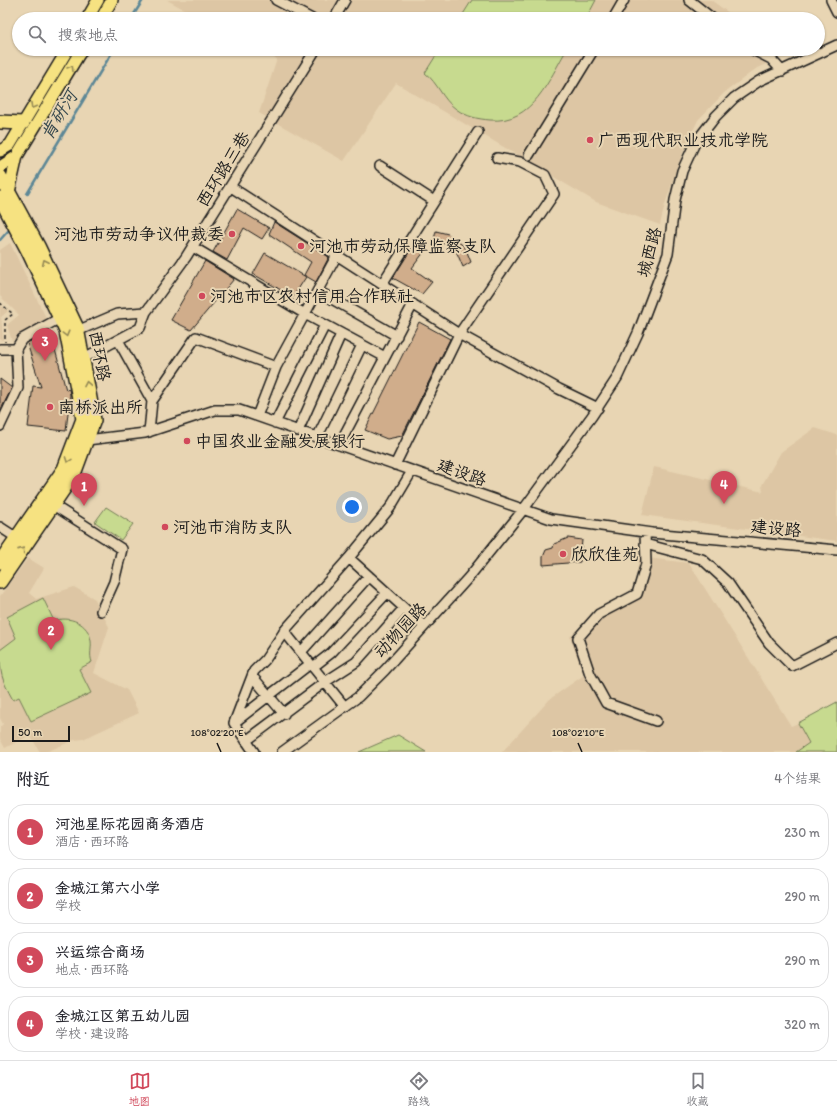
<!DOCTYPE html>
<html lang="zh">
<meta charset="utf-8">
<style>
body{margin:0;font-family:Itim,"LXGW WenKai TC",sans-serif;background:#f7f7f7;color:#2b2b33}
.scale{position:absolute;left:12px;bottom:10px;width:58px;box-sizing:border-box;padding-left:4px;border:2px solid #1c1c1c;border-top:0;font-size:11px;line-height:14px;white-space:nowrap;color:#1c1c1c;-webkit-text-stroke:3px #e8d5b3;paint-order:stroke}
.you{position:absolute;left:352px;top:507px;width:14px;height:14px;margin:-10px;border:3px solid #fff;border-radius:50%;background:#1a73e8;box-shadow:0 0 0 6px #1a73e833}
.badge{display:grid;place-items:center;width:26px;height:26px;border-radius:50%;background:#d1495b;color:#fff;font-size:13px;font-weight:700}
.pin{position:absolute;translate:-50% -33px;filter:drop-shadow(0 1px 2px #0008)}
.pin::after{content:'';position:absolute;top:21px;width:14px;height:12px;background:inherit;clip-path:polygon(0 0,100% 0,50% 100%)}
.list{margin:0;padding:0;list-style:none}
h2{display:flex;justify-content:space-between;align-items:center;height:52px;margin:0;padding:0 16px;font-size:17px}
h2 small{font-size:13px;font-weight:400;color:#7c7c81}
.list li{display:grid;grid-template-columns:26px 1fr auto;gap:12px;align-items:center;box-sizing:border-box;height:56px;margin:0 8px 8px;padding:0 8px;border:1px solid #e1e1e2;border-radius:16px}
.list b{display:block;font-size:15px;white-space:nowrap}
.list p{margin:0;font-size:13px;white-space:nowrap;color:#7c7c81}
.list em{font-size:13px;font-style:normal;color:#7c7c81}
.icon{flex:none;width:22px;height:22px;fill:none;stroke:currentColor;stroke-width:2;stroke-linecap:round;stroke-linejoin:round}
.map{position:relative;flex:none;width:837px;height:752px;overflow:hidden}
.search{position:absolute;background:#fff;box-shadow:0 1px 3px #0004;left:12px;right:12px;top:12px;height:44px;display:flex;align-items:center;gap:10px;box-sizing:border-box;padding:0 14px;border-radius:22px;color:#7c7c81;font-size:15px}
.sheet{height:308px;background:#fff}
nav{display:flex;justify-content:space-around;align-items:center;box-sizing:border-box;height:56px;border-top:1px solid #e1e1e2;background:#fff;font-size:11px;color:#7c7c81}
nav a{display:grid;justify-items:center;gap:2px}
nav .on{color:#d1495b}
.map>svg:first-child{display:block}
.built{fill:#ddc6a4}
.green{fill:#c7da8f;stroke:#727b56}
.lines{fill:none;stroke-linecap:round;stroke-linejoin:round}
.stream{stroke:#5c8796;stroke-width:2.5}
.building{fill:#d0ad8b;stroke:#1c1c1c}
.minor-casing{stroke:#1c1c1c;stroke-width:12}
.major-casing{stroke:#1c1c1c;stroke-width:14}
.highway-casing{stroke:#1c1c1c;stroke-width:16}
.path{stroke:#1c1c1c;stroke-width:1.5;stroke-dasharray:3 3;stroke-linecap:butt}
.minor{stroke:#e8d5b3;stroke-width:9}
.major{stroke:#f6e281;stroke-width:11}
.highway{stroke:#f6e281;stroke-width:13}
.oneway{stroke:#948954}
.ticks{fill:none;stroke:#1c1c1c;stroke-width:1.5}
.poi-dot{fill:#d1495b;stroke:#e8d5b3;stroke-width:1.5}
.labels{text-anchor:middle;stroke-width:4;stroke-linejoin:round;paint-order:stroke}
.poi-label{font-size:17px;fill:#1c1c1c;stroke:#e8d5b3;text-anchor:start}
.street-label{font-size:17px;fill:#1c1c1c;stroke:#e8d5b3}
.water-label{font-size:18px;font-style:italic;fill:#37494f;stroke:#e8d5b3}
.ticks-label{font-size:10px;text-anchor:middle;fill:#1c1c1c;stroke:#e8d5b3;stroke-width:4;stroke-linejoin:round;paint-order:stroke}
</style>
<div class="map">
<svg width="837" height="752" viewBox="0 0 837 752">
<rect width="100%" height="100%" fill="#e8d5b3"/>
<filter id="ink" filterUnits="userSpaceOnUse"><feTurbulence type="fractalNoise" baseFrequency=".025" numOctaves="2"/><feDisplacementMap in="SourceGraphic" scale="8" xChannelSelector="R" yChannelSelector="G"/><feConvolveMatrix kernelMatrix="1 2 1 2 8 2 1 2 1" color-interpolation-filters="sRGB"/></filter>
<g filter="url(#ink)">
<path class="built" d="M167,0H711L737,19H202Z
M258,49H778L786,55L757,68L724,93L698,120L684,149L665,204L660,225L596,202L396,83L344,161L259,113L277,59Z
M10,243L47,320L12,341L7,325L19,315L0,296V250Z
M0,305L8,311L1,317L3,340L0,339Z
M815,428L837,435V541L642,515L654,467L763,492L762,485L781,452Z
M639,557L689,563L791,726L798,723L809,743L796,752H502L550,699L584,675L570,637L598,608L608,606L635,591Z
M28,558L44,568L29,593L36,599L74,587L95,599L109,627L94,673L127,690L139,713L83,739L74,740L46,752H40L30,735L5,748L0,739V727L3,724L0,718V596Z"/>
<path class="green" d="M472,0H596L586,19H460Z
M440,49H567C549,79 533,124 490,120C478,119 467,117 456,109C442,99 438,83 425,73Z
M106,507L133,524L121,540L95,522Z
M43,598L54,621C69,615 89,623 91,641C92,649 89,654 92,662L79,669L91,693L31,721L19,697L13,700C1,678 0,674 0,650L16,638L7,617Z
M837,702V752H796L809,743L798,723Z
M398,735L426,752H359Z"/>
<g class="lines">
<path class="stream" d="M131,19L143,0
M27,194L114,49
M0,240L8,231"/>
</g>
<path class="building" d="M237,209L269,228L262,239L244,228L227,260L213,252Z
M274,222L329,257L316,282L304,275L311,262L269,234Z
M436,231L448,234L465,247L471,262L463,267L457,253L443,243L433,244Z
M413,246L424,252L412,268L432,282L422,294L393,278Z
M265,253L306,277L293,297L253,274Z
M205,261L234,279L191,330L171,320Z
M419,322L450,339L402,436L387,439L365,430Z
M50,331L66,390L69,389L70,395L66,431L28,427L33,386L41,387L27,343Z
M0,379L12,388L0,411Z
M568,538L582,540L580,562L543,565V557L546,550L553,548L554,544Z"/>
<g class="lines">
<defs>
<path id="minor" d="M276,0L312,19
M689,0L713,19
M831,0L837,12
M334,19L345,0
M613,19L624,0
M751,49L771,59L782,71
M529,155L594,49
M497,158L520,162L545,175L554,194L459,334L559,389L598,408
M380,166L434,201
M231,187L459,334L395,465
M193,247L305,314L385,357
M382,284L478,132
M318,291L397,336
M77,331L117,314L146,312L186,257L316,49
M118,340L152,401
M0,349H16L22,339L60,318
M82,359L140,328L146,312
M257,416L276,367L337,255
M275,423L325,325
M0,426L18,388L16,349
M298,431L341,334
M149,432L152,401L196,337L276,367
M317,438L362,345
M87,440L145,433L215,410H239L551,519L652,533L837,550
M339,445L413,304
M53,505L122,549L114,582L101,611
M0,527L17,538
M645,532L646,564L637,594L599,614L578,638L590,674L606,703L656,721
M645,544L702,559L728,583L769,643L792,666L837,643
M349,558L424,626
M284,631L345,707
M301,652L369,576
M313,667L331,653L387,593
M252,676L284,714
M235,722L310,664
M246,741L325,682L356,662L404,608
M254,752L234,723L254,671L265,660L286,629L349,558L390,508L412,471
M282,752L358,697L385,670L469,577L523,510L592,416L617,378L638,333L668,254L675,200L682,171L695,143L716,116L734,98L759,81L837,45"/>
<path id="major" d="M87,19L98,0
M101,19L112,0
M0,151L10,145L68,49
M0,167L17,156L82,49
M9,192L17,156"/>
<path id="highway" d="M0,122L23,123
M0,176L38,246L77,328L94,420L74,474L0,582
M0,198L28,251L66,331L83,419L64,469L0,562"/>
</defs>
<use href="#minor" class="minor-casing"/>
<use href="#major" class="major-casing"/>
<use href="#highway" class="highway-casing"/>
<path class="path" d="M0,303L13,314L5,320V342"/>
<use href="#minor" class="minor"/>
<use href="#major" class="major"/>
<use href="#highway" class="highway"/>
</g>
<defs><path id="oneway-chevron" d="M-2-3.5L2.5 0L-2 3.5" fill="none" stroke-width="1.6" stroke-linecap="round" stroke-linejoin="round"/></defs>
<g class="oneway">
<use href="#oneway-chevron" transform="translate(71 68) rotate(-59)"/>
<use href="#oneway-chevron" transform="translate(33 106) rotate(121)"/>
<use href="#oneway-chevron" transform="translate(45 262) rotate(-115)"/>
<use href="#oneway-chevron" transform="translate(66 334) rotate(75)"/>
<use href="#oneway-chevron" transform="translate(87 384) rotate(-101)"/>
<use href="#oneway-chevron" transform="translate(68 460) rotate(110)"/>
<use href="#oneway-chevron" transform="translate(22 550) rotate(-55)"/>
</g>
</g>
<path class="ticks" d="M217,743L221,752M578,743L582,752"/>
<g class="poi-dot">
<circle cx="590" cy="140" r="4"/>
<circle cx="232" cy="234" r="4"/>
<circle cx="301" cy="246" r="4"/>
<circle cx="202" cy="296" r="4"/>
<circle cx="50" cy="407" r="4"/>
<circle cx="187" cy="441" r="4"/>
<circle cx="165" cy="527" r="4"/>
<circle cx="563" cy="554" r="4"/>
</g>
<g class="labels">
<g class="poi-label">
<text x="598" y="146">广西现代职业技术学院</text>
<text x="224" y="240" text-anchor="end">河池市劳动争议仲裁委</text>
<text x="309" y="252">河池市劳动保障监察支队</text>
<text x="210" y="302">河池市区农村信用合作联社</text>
<text x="58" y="413">南桥派出所</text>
<text x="195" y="447">中国农业金融发展银行</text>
<text x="173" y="533">河池市消防支队</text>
<text x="571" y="560">欣欣佳苑</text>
</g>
<g class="street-label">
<text transform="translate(223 169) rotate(-58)" y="6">西环路三巷</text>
<text transform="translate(649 252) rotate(-75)" y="6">城西路</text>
<text transform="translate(100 356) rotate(79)" y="6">西环路</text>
<text transform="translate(462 472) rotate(19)" y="6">建设路</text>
<text transform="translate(776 528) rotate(5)" y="6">建设路</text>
<text transform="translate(400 630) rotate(-47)" y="6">动物园路</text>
</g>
<g class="water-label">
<text transform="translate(59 115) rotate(-59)" y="6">肯研河</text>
</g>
</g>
<g class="ticks-label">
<text x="217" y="736">108°02'20"E</text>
<text x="578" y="736">108°02'10"E</text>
</g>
</svg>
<div class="scale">50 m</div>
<div class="you"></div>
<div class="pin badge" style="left:84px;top:506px">1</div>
<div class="pin badge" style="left:51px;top:650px">2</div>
<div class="pin badge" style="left:45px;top:361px">3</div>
<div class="pin badge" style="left:724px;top:504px">4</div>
<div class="search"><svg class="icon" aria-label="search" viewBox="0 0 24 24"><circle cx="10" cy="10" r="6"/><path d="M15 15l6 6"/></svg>搜索地点</div>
</div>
<section class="sheet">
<h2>附近<small>4个结果</small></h2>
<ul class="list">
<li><span class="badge">1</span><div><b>河池星际花园商务酒店</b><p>酒店 · 西环路</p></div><em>230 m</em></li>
<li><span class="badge">2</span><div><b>金城江第六小学</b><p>学校</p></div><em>290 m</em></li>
<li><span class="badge">3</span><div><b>兴运综合商场</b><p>地点 · 西环路</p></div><em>290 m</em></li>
<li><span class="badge">4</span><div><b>金城江区第五幼儿园</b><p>学校 · 建设路</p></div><em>320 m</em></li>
</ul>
</section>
<nav>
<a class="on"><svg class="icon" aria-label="map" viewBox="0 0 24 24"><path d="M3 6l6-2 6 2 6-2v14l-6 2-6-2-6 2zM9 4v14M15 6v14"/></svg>地图</a>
<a><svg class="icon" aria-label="directions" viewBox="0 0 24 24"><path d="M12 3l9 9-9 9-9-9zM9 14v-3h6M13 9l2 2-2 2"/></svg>路线</a>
<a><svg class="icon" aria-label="saved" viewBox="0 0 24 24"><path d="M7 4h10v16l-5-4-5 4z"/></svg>收藏</a>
</nav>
